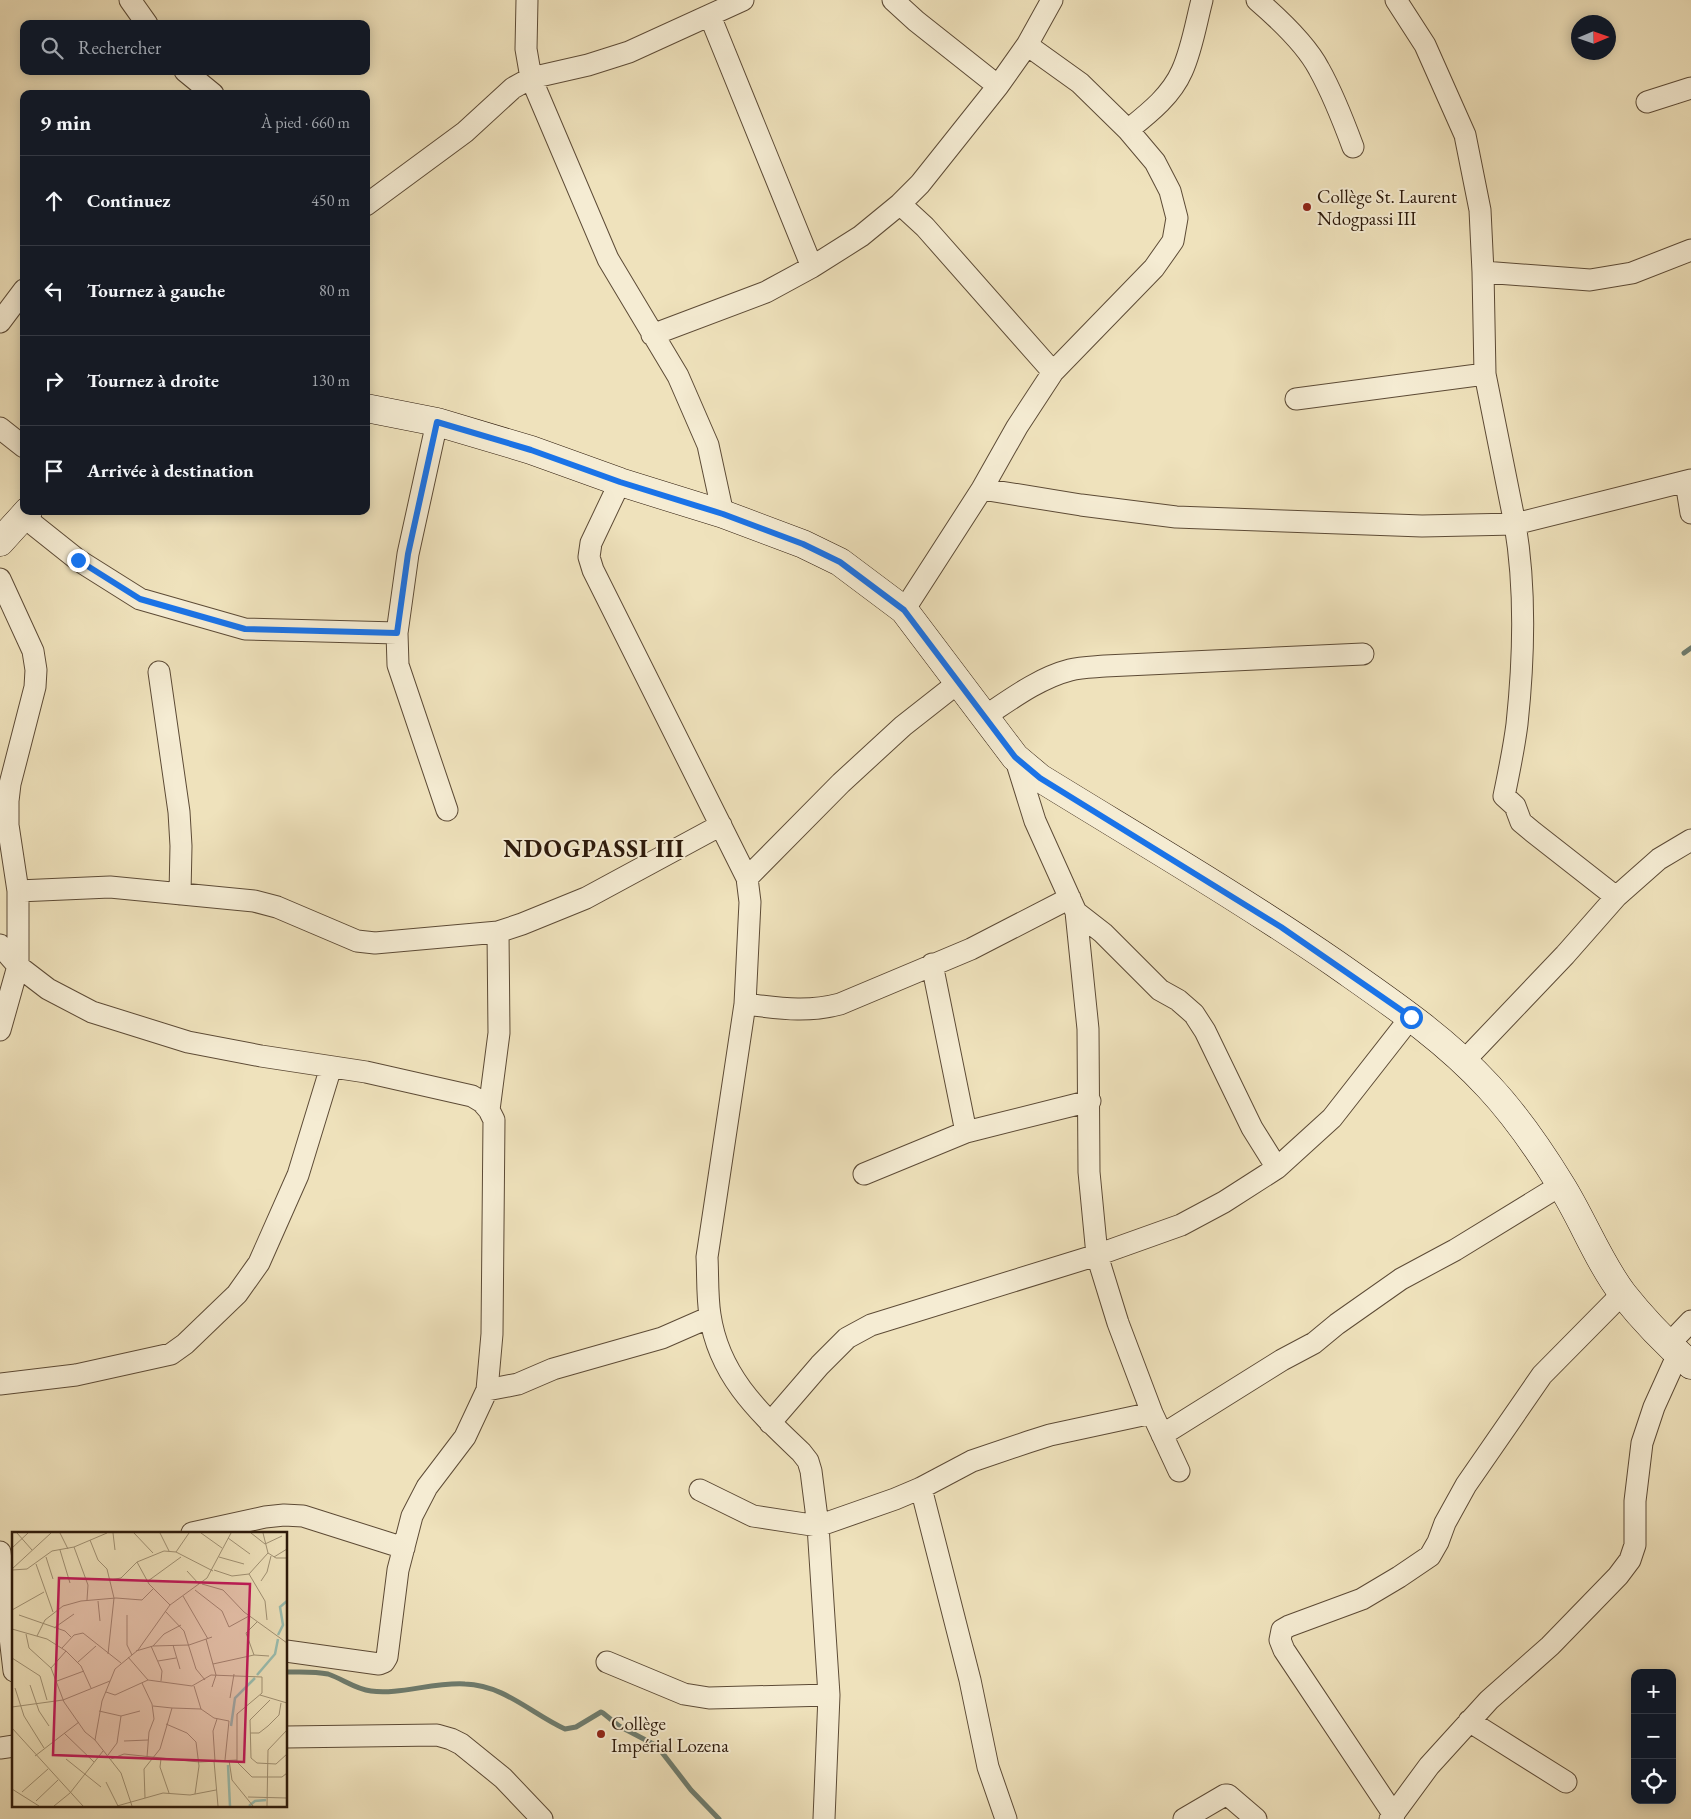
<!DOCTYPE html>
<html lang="fr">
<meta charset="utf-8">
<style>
body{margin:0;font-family:"EB Garamond",serif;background:#20242c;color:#f1f3f6}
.controls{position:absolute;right:15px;bottom:15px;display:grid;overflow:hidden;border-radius:10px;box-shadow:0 2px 12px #0003}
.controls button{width:45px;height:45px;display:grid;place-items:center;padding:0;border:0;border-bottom:1px solid #363941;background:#171b24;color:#f1f3f6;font:25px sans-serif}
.compass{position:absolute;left:1571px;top:15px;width:45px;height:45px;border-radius:50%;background:#171b24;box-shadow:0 2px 12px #0003;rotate:88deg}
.stop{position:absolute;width:15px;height:15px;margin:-11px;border:4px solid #1a73e8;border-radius:50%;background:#fff}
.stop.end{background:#1a73e8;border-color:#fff;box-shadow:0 1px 5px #0008}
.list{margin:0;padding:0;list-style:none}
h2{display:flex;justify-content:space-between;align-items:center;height:65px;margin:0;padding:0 20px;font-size:21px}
h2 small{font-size:16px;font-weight:400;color:#9ea1a6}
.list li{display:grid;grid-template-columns:32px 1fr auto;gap:15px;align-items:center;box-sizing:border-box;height:90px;padding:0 20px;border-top:1px solid #363941}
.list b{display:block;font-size:19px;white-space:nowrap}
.list em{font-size:16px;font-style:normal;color:#9ea1a6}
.icon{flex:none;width:28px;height:28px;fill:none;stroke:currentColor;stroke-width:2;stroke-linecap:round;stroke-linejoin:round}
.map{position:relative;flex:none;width:1691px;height:1819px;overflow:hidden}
.search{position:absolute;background:#171b24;box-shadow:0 2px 12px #0003;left:20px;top:20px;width:350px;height:55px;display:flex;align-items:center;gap:12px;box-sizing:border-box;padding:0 18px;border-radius:10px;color:#9ea1a6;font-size:19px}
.panel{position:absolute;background:#171b24;box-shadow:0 2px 12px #0003;left:20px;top:90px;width:350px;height:425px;border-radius:10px}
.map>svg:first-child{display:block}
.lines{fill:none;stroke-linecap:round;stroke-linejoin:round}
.stream{stroke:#6e7c6e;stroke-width:5}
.minor-casing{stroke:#5d4b36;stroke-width:23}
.secondary-casing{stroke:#2c190a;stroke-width:29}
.minor{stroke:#f5ecd3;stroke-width:21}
.secondary{stroke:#f5ecd3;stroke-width:28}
.route{stroke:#1a73e8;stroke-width:6}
.poi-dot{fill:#8f2418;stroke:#f5ecd3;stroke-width:2}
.labels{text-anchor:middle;stroke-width:4;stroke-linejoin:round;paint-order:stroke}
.poi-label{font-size:19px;fill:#2c190a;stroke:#f5ecd3;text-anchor:start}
.district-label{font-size:24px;font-weight:bold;letter-spacing:1px;fill:#2c190a;stroke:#f5ecd3}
.inset-river{fill:none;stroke:#9abeb1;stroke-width:2.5}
.inset-road{fill:none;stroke:#a19275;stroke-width:1}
.view{fill:#c2185b;fill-opacity:0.15;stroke:#c2185b;stroke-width:2.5}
.inset-edge{fill:none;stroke:#2c190a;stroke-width:2.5}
</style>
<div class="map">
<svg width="1691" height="1819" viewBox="0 0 1691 1819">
<rect width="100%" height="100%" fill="#efe2bc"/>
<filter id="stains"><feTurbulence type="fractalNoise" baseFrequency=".004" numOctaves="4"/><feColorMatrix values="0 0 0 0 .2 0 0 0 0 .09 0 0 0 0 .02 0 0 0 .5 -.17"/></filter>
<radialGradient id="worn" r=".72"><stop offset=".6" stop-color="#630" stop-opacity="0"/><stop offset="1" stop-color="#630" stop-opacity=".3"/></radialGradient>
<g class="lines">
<path class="stream" d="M1684,653L1691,648
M286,1672C300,1672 314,1671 328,1674C343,1679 355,1689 371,1691C399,1695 434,1682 465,1684C504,1685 532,1714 565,1729L576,1727L601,1712L603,1713L619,1726L657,1746L691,1790L719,1819"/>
<defs>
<path id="minor" d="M130,0L147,24
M527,0L526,49L531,78L608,259L678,376L708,445L723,514
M893,0L916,21L998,86
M1257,0C1279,19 1306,44 1319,69C1333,94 1343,120 1353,147
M1396,0L1425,45L1465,135L1480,210L1483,272L1485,374L1515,524C1526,589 1524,658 1517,724C1514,748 1509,772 1504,796L1515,806L1521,822L1533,832L1616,897
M710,16L812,267
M185,71L213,94
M1647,102L1691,88
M1128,130C1149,113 1171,96 1182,71C1192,49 1196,23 1202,0
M900,204L925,227L1053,372
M366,205L465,132L513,88L531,78L588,65L629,52L743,0
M1483,272L1590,280L1632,273L1691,250
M0,322L24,290
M652,335L766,292L812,267L861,236L900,204L920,184L998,86L1027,45L1052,0
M1296,399L1485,374
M437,422L408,554L397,633L398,665L447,810
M0,428L24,447
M620,482L591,543L589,557L593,570L747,878L750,902L745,1004L707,1257C708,1276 707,1296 710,1315C719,1376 759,1412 801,1452L808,1461L811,1471L818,1526L829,1695L824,1819
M1686,482L1691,513
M982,489L1081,505L1176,517L1422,526L1515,524L1691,480
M24,517L78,560L140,599L245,629L397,633
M0,579L33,651L36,670L35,687L10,784L8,801V825L18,891V966L0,1030
M904,610L982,489L1017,427L1053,372L1154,268L1173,241L1177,218L1170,191L1155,162L1128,130L1080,83L1027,45
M159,672L179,812L181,846L180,894
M984,717C1011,699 1039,678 1070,670C1081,667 1094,667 1105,666L1363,654
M1015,757L1035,821L1076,912L1103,933L1160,990L1178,1000L1194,1014L1205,1031L1252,1128L1277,1168
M747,878L841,783L903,726L959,682
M18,891L110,887L254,901L277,907L357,941L375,943L498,932L522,924L586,898L721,825
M1076,912L1088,1029L1089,1172L1097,1255L1118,1323L1152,1413L1179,1471
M0,945L18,966L48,989L92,1012L188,1042L261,1056L366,1072L472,1096L482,1102L489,1110L494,1120L492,1334L487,1390L465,1437L427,1487L412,1516L398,1570L387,1657L384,1662L379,1664L286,1651
M932,964L966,1132
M745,1004C779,1008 806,1013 840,1004L971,949L1070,898
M1464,1061L1565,955L1616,897L1659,859L1691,840
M489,1110L499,1033L498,932
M864,1174L966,1132L1090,1101
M1669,1344L1691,1321
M0,1384L76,1375L171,1354L185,1344L237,1294L259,1263L298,1175L331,1067
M487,1390L518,1384L553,1369L662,1338L710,1317
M770,1423L820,1365L847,1338L871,1325L1097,1255L1181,1225L1224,1202L1277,1168L1332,1118L1411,1017
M1162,1435L1282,1360L1314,1343L1337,1324L1401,1279L1455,1250L1561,1185
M921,1488L970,1680L988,1767L1006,1819
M700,1490L753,1516L818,1526L895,1499L921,1488L972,1461L1028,1442L1050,1435L1152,1413
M192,1533L265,1517L284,1515L303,1516L404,1548
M0,1552L14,1671
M607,1662L684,1694L709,1698L829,1695
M1469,1721L1566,1782
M286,1737L437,1735L451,1739L461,1744L503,1778L542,1819
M0,1748L14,1746
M1394,1815L1284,1650L1280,1640L1282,1630L1289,1626L1362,1599L1399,1577L1430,1556L1438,1542L1445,1523L1466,1485L1542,1375L1623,1293
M1184,1819L1225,1795H1228L1256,1819
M1390,1819L1429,1766L1489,1700L1550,1646L1618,1576L1630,1560L1635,1545V1501L1642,1443L1654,1407L1678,1354"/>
<path id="secondary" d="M366,408L437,422L531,450L620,482L723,514L803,544L840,562L904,610L1015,757L1040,778C1139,839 1240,898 1336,964C1390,1002 1444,1038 1489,1087C1516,1116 1540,1151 1561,1185C1583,1220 1598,1261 1623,1294C1642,1318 1668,1345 1691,1365
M0,542L28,511"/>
</defs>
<use href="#minor" class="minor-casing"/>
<use href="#secondary" class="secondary-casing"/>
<use href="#minor" class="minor"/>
<use href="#secondary" class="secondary"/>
</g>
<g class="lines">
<path class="route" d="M78,560L140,599L245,629L397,633L408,554L437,422L531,450L620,482L723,514L803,544L840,562L904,610L1015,757L1040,778L1281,927L1411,1017"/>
</g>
<g class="poi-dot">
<circle cx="1307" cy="207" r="5"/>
<circle cx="601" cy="1734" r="5"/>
</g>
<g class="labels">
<g class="poi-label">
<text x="1317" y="203">Collège St. Laurent<tspan x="1317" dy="22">Ndogpassi III</tspan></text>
<text x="611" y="1730">Collège<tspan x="611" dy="22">Impérial Lozena</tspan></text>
</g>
<g class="district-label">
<text x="594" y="857">NDOGPASSI III</text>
</g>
</g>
<g transform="translate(12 1532)">
<rect width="275" height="275" fill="#efe2bc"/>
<path class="inset-river" d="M266,103L271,93L268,75L275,69M245,143L263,122L266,107M219,194L223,166L243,146M216,233L218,274M237,274L243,269L254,268"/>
<path class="inset-road" d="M5,1L20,18M48,1L56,17M101,1L103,18M122,1L141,21M148,1L157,19M189,1L210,16M239,1L253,12M251,1L256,21L264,26H275M216,6L238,22M78,8L86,28L95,37L102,66L96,122M253,12L270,4M62,15L76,53L75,68M0,16L16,1M48,18L58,51M164,20L177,1M34,25L41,47M207,25L232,32M262,25L275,17M125,30L137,52L158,73M24,32L41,80M0,37L39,1M0,38L15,37L40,19L62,15L95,1M202,38L220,44L237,42L256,21M175,39L187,52M237,42L253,69L255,88M98,48L109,46L125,30L152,19L164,20L201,39M136,49L169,25M249,49L255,40L259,24M190,52L211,58L232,80L275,111M183,58L210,79L217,95L237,84M171,64L196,107M86,69L88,89M0,78L32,60M153,79L172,99L184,137L193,148M7,83L53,99L59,105M115,83V113L120,123M42,96L62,82M0,97L35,107L54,119L69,134L79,156M14,102L17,116L39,136L52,170L73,200L83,208M25,104L33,88L51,74L69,69L104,66L130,68L141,57M194,107L204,143L200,155M161,113L168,137M139,114L150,139L149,149M141,114L177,113L200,105M50,116L62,103L71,101L109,131M124,119L141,114L152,102L169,93M242,123L234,101L245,90M116,125L136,148M0,126L28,144L35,168M146,129L164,126M66,130L84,114M201,132L242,123L257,124M39,136L54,119M45,149L72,139M130,151L140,172L142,187L137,200L135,225M18,153L27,179L37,194M182,154L189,177M3,156L12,184L32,216M94,160L103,163L136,148L180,154L199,143L250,145V161L225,182V230L240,245H270L275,241M248,163L275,171M218,166L222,142M258,168L238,188L239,226L245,231L264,232L275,222M141,174L160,176M0,175L51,168L98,149M87,179L109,184L128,179M154,192L175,201L184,210L187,234L183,262M0,196L71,274M52,201L82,230M238,201H247L256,194L267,183L269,171M112,209L136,208M96,223L105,211L109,184M23,224L67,190M54,227L89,255M99,227L112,222L187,230L225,228M149,227L148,235L157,261M217,228L220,248L241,274M202,229L206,274M203,229L201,199L205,187M94,250L106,274M0,257L27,274M10,260L36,237M236,265L275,266M133,266L132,237L148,217L160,176L189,177L202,186L217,189L213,228M24,269L46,248M42,274L58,261L91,219M105,274L151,261L178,263L204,258M120,274L109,241L83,208L90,169L103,137L126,118L158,73L195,46L219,1M255,274L256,218L275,198"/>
<path class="view" d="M47,46L238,52L232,230L41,223Z"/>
<rect width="275" height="275" class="inset-edge"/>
</g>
<rect width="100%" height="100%" filter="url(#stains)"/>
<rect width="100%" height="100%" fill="url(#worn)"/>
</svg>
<div class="controls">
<button>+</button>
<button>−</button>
<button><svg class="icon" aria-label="locate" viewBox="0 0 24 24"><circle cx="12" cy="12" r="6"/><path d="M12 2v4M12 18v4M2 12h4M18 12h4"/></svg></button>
</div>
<svg class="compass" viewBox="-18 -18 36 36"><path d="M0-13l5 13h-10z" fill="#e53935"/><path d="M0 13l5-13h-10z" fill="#9ea1a6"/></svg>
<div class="stop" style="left:1411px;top:1017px"></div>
<div class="stop end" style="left:78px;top:560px"></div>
<div class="search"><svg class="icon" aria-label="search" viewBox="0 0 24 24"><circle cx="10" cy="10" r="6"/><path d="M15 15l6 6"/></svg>Rechercher</div>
<section class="panel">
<h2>9 min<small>À pied · 660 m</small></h2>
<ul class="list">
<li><svg class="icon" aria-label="ahead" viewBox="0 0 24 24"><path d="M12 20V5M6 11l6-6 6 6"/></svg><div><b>Continuez</b></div><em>450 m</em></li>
<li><svg class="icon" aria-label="left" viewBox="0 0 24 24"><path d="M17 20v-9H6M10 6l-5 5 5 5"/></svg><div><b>Tournez à gauche</b></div><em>80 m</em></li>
<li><svg class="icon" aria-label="right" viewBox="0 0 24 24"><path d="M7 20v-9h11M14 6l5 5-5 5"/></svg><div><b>Tournez à droite</b></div><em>130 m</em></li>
<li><svg class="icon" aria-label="arrive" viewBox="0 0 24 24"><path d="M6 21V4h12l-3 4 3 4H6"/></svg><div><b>Arrivée à destination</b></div></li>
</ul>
</section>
</div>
